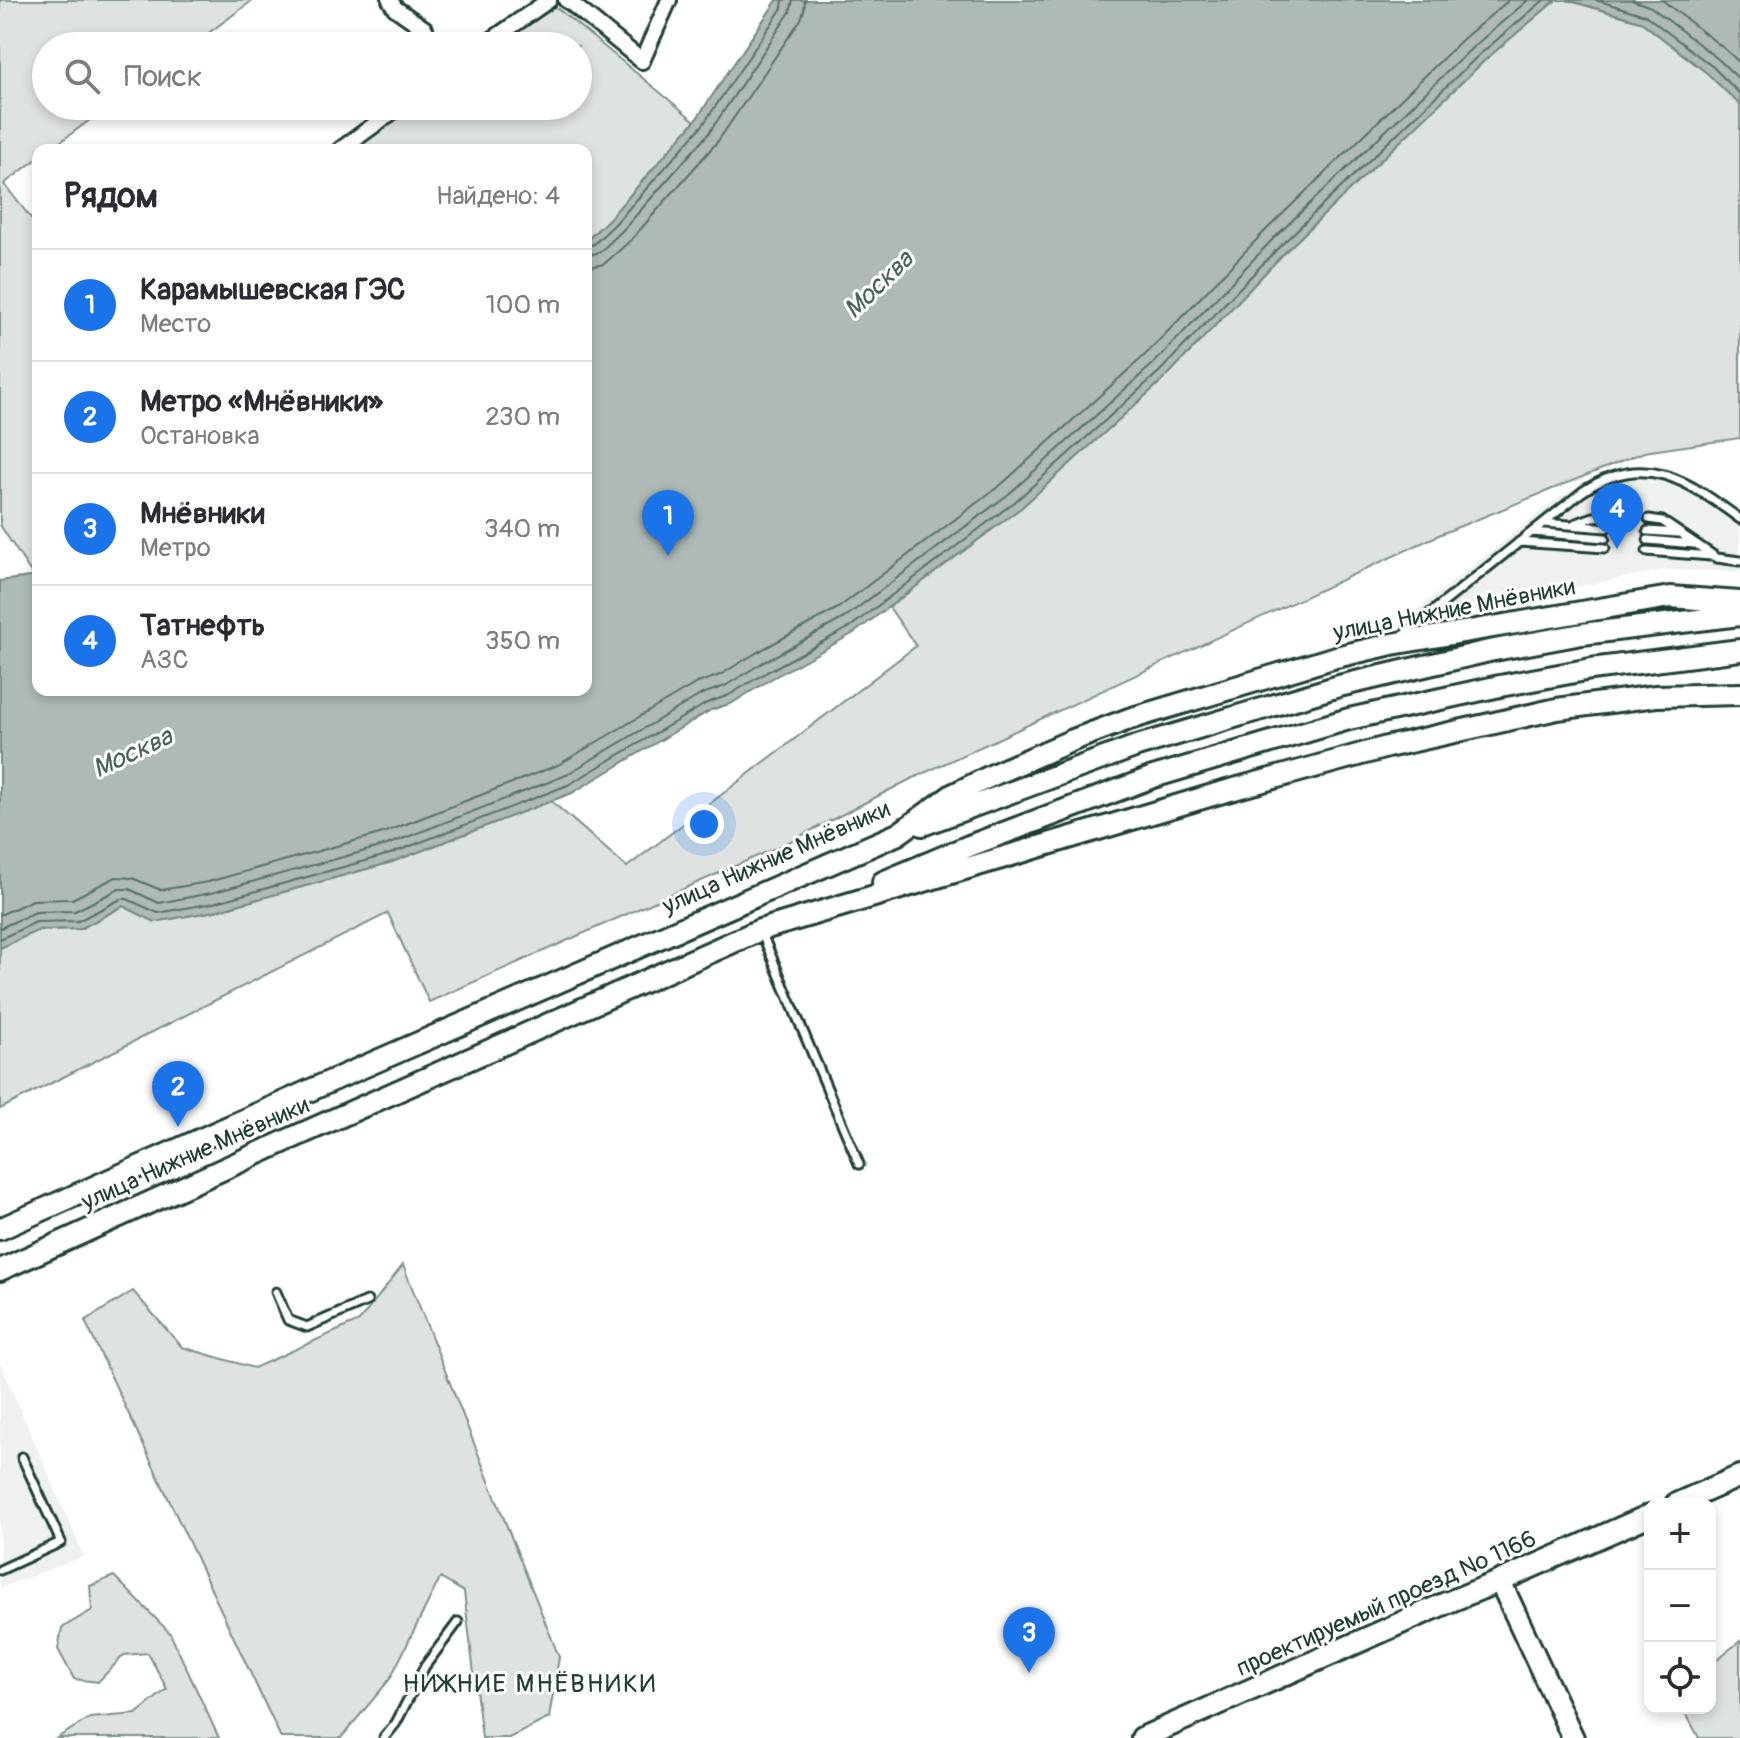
<!DOCTYPE html>
<html lang="ru">
<meta charset="utf-8">
<style>
body{margin:0;font-family:Pangolin,sans-serif;background:#f7f7f7;color:#2b2b33}
.controls{position:absolute;right:24px;bottom:24px;display:grid;overflow:hidden;border-radius:16px;box-shadow:0 4px 12px #0003}
.controls button{width:72px;height:72px;display:grid;place-items:center;padding:0;border:0;border-bottom:2px solid #e1e1e2;background:#fff;color:#2b2b33;font:40px sans-serif}
.you{position:absolute;left:704px;top:824px;width:28px;height:28px;margin:-20px;border:6px solid #fff;border-radius:50%;background:#1a73e8;box-shadow:0 0 0 12px #1a73e833}
.badge{display:grid;place-items:center;width:52px;height:52px;border-radius:50%;background:#1a73e8;color:#fff;font-size:26px;font-weight:700}
.pin{position:absolute;translate:-50% -66px;filter:drop-shadow(0 2px 4px #0008)}
.pin::after{content:'';position:absolute;top:42px;width:28px;height:24px;background:inherit;clip-path:polygon(0 0,100% 0,50% 100%)}
.list{margin:0;padding:0;list-style:none}
h2{display:flex;justify-content:space-between;align-items:center;height:104px;margin:0;padding:0 32px;font-size:34px}
h2 small{font-size:26px;font-weight:400;color:#7c7c81}
.list li{display:grid;grid-template-columns:52px 1fr auto;gap:24px;align-items:center;box-sizing:border-box;height:112px;padding:0 32px;border-top:2px solid #e1e1e2}
.list b{display:block;font-size:30px;white-space:nowrap}
.list p{margin:0;font-size:26px;white-space:nowrap;color:#7c7c81}
.list em{font-size:26px;font-style:normal;color:#7c7c81}
.icon{flex:none;width:44px;height:44px;fill:none;stroke:currentColor;stroke-width:2;stroke-linecap:round;stroke-linejoin:round}
.map{position:relative;flex:none;width:1740px;height:1738px;overflow:hidden}
.search{position:absolute;background:#fff;box-shadow:0 4px 12px #0003;left:32px;top:32px;width:560px;height:88px;display:flex;align-items:center;gap:20px;box-sizing:border-box;padding:0 28px;border-radius:44px;color:#7c7c81;font-size:30px}
.panel{position:absolute;background:#fff;box-shadow:0 4px 12px #0003;left:32px;top:144px;width:560px;height:552px;border-radius:16px}
.map>svg:first-child{display:block}
.built{fill:#eef1f0}
.green{fill:#dee3e2;stroke:#7e908b;stroke-width:2}
.water{fill:#afbab7;stroke:#758883;stroke-width:2}
.lines{fill:none;stroke-linecap:round;stroke-linejoin:round}
.shore{stroke:#596f68;stroke-width:2}
.lane-casing{stroke:#1f3d34;stroke-width:13}
.street-casing{stroke:#1f3d34;stroke-width:20}
.secondary-casing{stroke:#1f3d34;stroke-width:26}
.lane{stroke:#fff;stroke-width:7}
.street{stroke:#fff;stroke-width:14}
.secondary{stroke:#fff;stroke-width:20}
.labels{text-anchor:middle;stroke-width:6;stroke-linejoin:round;paint-order:stroke}
.street-label{font-size:24px;fill:#1f3d34;stroke:#fff}
.water-label{font-size:26px;font-style:italic;fill:#4a625b;stroke:#fff}
.neighbourhood-label{font-size:26px;letter-spacing:2px;fill:#1f3d34;stroke:#fff}
</style>
<div class="map">
<svg width="1740" height="1738" viewBox="0 0 1740 1738">
<rect width="100%" height="100%" fill="#fff"/>
<filter id="ink" filterUnits="userSpaceOnUse"><feTurbulence type="fractalNoise" baseFrequency=".0125" numOctaves="2"/><feDisplacementMap in="SourceGraphic" scale="16" xChannelSelector="R" yChannelSelector="G"/><feConvolveMatrix kernelMatrix="1 2 1 2 8 2 1 2 1" color-interpolation-filters="sRGB"/></filter>
<g filter="url(#ink)">
<path class="built" d="M1635,466H1648L1676,472L1690,479L1740,512V572L1664,570L1404,620L1557,499L1595,477L1619,469Z
M0,1363L84,1556L0,1588Z"/>
<path class="green" d="M0,0H253L191,46H46V106H109L49,150H38V158L4,184L38,227V576L34,577L0,525Z
M1556,0H1567L1640,21L1707,73L1740,105V438L1644,452L1441,534L909,780L789,842L429,1002L388,913L0,1109V948L38,930L80,929L123,906L156,921L215,911L392,862L551,801L627,867L916,646L889,607L1022,507L1166,377L1285,252L1485,60Z
M551,3L695,121L610,218L586,241V150H350L410,106H578V46H492Z
M403,1265L559,1657L549,1718L509,1738H482L464,1592L440,1578L390,1679L341,1738H281L85,1321L133,1291L182,1347L254,1368L359,1321Z
M114,1576L170,1633L219,1738H57L90,1718L136,1714L167,1689L148,1653L124,1655L98,1682L74,1679L58,1649L62,1628L92,1610L90,1586Z
M1740,1641V1738H1699L1683,1708H1710V1665Z"/>
<path class="water" d="M777,0H1556L1485,60L1285,252L1166,377L1022,507L854,633L771,679L732,703L711,710L572,793L392,862L215,911L155,922L123,906L80,929L39,930L0,948V581L38,576V690H586V241L610,218L695,121Z
M1567,0H1740V105L1707,73L1640,21Z"/>
<g class="lines">
<path class="shore" d="M1596,0L1645,15L1713,67L1740,94
M1632,0L1651,7L1718,59L1740,80
M1662,0L1726,50L1740,63
M586,246L594,244L616,223L702,126L782,8L783,0
M586,256L600,252L623,230L709,133L790,12L793,0
M586,268L604,264L631,240L718,141L801,19L804,10L805,0
M0,915L33,900L72,899L116,877L132,878L161,890L208,882L383,833L558,765L695,684L720,675L756,653L838,608L1003,483L1145,355L1265,231L1464,38L1509,0
M0,928L36,912L75,911L119,889H129L159,903L211,893L387,845L564,776L702,694L725,686L762,663L844,618L1010,493L1153,364L1273,239L1473,47L1528,0
M0,939L36,922L78,921L121,899H127L158,913L213,903L390,854L568,785L707,703L729,695L767,672L850,627L1017,500L1160,371L1280,246L1480,54L1544,0"/>
<defs>
<path id="lane" d="M1649,519L1662,521L1717,558L1740,561
M1544,523L1606,528
M1574,524L1593,517L1607,516
M1648,531L1678,533
M1532,532L1605,538
M1648,540L1694,544
M1519,542L1605,548
M1647,551L1711,556
M1402,636L1582,492C1644,450 1687,480 1740,519
M762,934L859,1164
M276,1292L288,1320L307,1327L367,1301
M0,1570L61,1542L22,1457
M384,1738L396,1723L425,1666L458,1622"/>
<path id="street" d="M390,0L395,8L425,29L431,46
M566,0L571,3L642,61L669,0
M483,46L549,0
M340,150L400,106"/>
<path id="secondary" d="M922,825L1137,746L1339,686L1489,651L1582,634L1740,615
M883,882L969,846L1153,777L1349,719L1500,686L1591,669L1740,650
M0,1229L331,1081L898,834L952,795L999,772L1073,740L1129,719L1336,657L1392,644L1670,597L1740,602
M0,1270L301,1134L760,930L1216,794L1387,747L1557,709L1656,696L1740,694
M1676,1504L1740,1476
M1500,1581L1573,1738
M1142,1738L1446,1603L1500,1581L1650,1515"/>
</defs>
<use href="#lane" class="lane-casing"/>
<use href="#street" class="street-casing"/>
<use href="#secondary" class="secondary-casing"/>
<use href="#lane" class="lane"/>
<use href="#street" class="street"/>
<use href="#secondary" class="secondary"/>
</g>
</g>
<g class="labels">
<g class="street-label">
<text transform="translate(1454 609) rotate(-11)" y="8">улица Нижние Мнёвники</text>
<text transform="translate(776 857) rotate(-24)" y="8">улица Нижние Мнёвники</text>
<text transform="translate(195 1153) rotate(-24)" y="8">улица Нижние Мнёвники</text>
<text transform="translate(1386 1603) rotate(-24)" y="8">проектируемый проезд № 1166</text>
</g>
<g class="water-label">
<text transform="translate(878 284) rotate(-44)" y="9">Москва</text>
<text transform="translate(132 752) rotate(-25)" y="9">Москва</text>
</g>
<g class="neighbourhood-label">
<text x="530" y="1692">НИЖНИЕ МНЁВНИКИ</text>
</g>
</g>
</svg>
<div class="controls">
<button>+</button>
<button>−</button>
<button><svg class="icon" aria-label="locate" viewBox="0 0 24 24"><circle cx="12" cy="12" r="6"/><path d="M12 2v4M12 18v4M2 12h4M18 12h4"/></svg></button>
</div>
<div class="you"></div>
<div class="pin badge" style="left:668px;top:556px">1</div>
<div class="pin badge" style="left:178px;top:1127px">2</div>
<div class="pin badge" style="left:1029px;top:1673px">3</div>
<div class="pin badge" style="left:1617px;top:549px">4</div>
<div class="search"><svg class="icon" aria-label="search" viewBox="0 0 24 24"><circle cx="10" cy="10" r="6"/><path d="M15 15l6 6"/></svg>Поиск</div>
<section class="panel">
<h2>Рядом<small>Найдено: 4</small></h2>
<ul class="list">
<li><span class="badge">1</span><div><b>Карамышевская ГЭС</b><p>Место</p></div><em>100 m</em></li>
<li><span class="badge">2</span><div><b>Метро «Мнёвники»</b><p>Остановка</p></div><em>230 m</em></li>
<li><span class="badge">3</span><div><b>Мнёвники</b><p>Метро</p></div><em>340 m</em></li>
<li><span class="badge">4</span><div><b>Татнефть</b><p>АЗС</p></div><em>350 m</em></li>
</ul>
</section>
</div>
